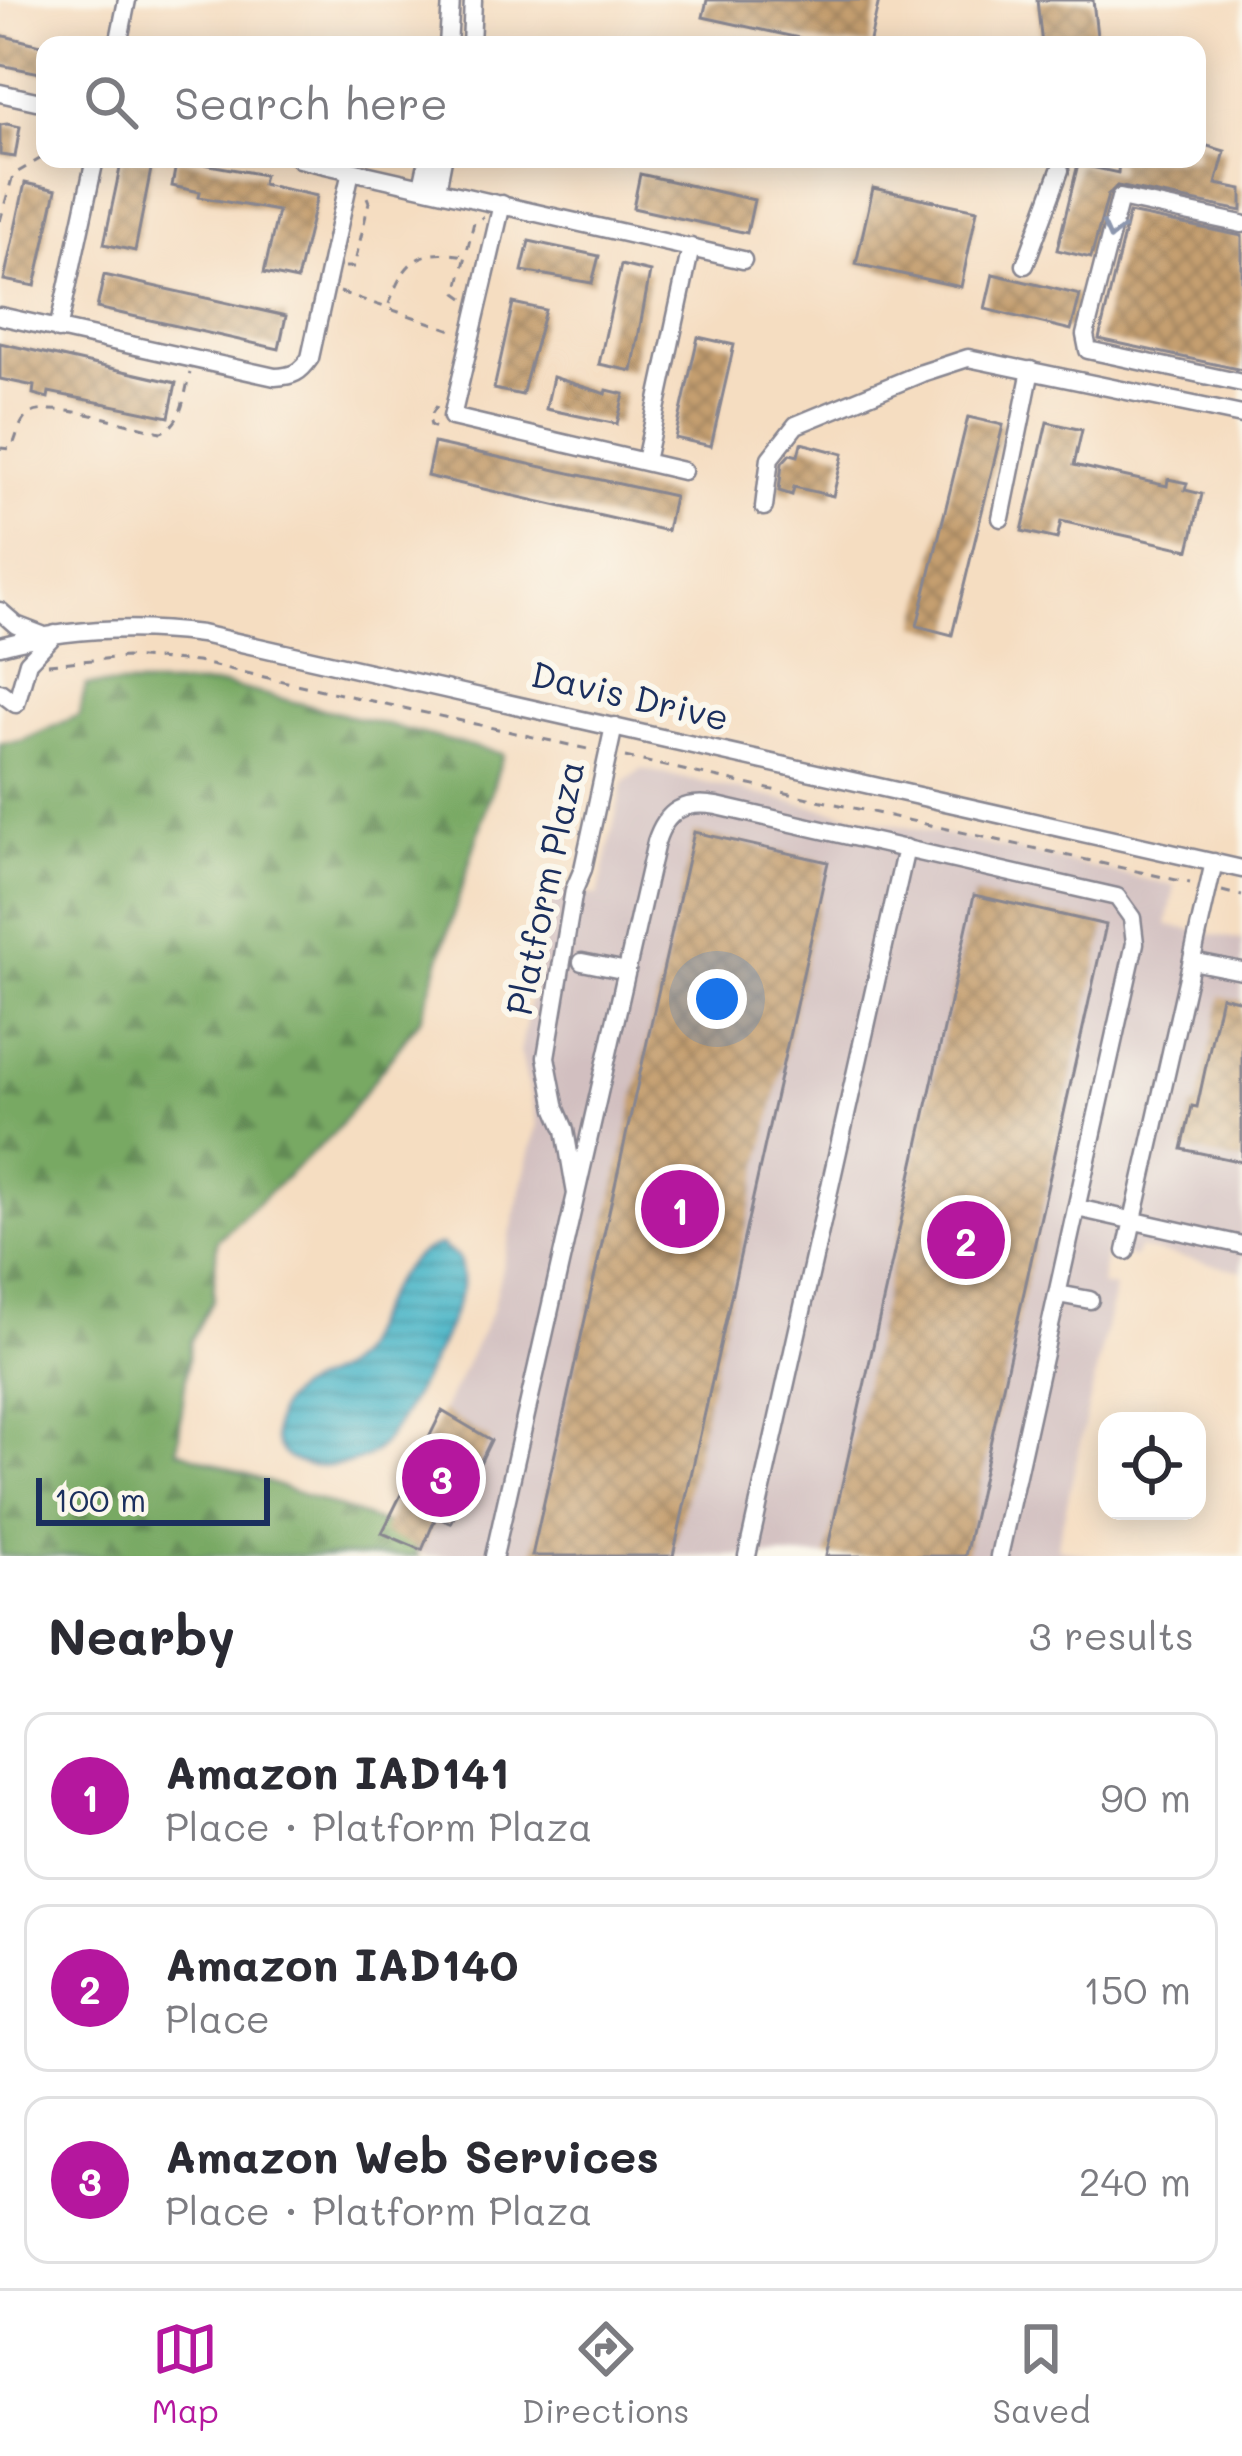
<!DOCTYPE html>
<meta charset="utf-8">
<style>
body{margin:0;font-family:Mali,sans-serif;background:#f2f2f3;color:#2b2b33}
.controls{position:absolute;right:36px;bottom:36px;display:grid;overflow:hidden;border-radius:24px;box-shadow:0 6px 30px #0003}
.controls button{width:108px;height:108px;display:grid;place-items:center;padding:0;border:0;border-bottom:3px solid #e1e1e2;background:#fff;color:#2b2b33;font:60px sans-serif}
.scale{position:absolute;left:36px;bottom:30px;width:234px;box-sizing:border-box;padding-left:12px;border:6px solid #1b2f5e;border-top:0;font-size:33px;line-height:42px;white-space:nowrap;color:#1b2f5e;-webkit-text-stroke:9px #fbf7ec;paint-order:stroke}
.you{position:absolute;left:717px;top:999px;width:42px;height:42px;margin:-30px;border:9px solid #fff;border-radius:50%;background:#1a73e8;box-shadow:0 0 0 18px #1a73e833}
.badge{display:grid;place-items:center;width:78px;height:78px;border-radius:50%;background:#b5179e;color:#fff;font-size:39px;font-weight:700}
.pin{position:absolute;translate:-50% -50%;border:6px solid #fff;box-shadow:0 3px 12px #0006}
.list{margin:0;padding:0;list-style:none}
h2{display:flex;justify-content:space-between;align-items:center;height:156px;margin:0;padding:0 48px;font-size:51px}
h2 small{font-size:39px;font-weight:400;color:#7c7c81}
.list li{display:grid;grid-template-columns:78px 1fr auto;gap:36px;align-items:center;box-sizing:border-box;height:168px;margin:0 24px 24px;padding:0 24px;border:3px solid #e1e1e2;border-radius:24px}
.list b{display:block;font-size:45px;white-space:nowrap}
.list p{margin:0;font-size:39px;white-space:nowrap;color:#7c7c81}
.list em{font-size:39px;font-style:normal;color:#7c7c81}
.icon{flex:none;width:66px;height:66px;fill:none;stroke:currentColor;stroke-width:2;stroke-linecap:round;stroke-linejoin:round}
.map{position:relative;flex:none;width:1242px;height:1556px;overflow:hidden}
.search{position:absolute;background:#fff;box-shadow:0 6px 30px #0003;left:36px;right:36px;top:36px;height:132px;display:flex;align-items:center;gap:30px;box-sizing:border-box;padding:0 42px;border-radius:24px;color:#7c7c81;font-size:45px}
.sheet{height:732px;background:#fff}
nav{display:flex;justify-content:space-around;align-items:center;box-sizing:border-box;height:168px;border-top:3px solid #e1e1e2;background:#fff;font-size:33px;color:#7c7c81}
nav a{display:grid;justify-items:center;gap:6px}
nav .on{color:#b5179e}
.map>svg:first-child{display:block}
.industrial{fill:#d2bfc0}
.forest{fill:url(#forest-firs);stroke:#4a6c60;stroke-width:3}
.water{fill:url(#water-rules);stroke:#327292;stroke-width:3}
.building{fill:url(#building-cross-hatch)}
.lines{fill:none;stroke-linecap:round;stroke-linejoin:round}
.minor-casing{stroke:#888690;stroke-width:21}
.path{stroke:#888690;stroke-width:3;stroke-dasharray:9 9;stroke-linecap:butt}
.minor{stroke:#fff;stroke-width:16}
.oneway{stroke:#8d97ae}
.labels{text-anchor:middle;stroke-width:12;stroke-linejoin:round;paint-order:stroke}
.street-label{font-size:36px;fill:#1b2f5e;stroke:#fbf7ec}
</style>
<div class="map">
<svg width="1242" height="1556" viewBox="0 0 1242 1556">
<defs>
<pattern id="forest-firs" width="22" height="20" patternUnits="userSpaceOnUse" patternTransform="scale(3)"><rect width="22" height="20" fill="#78a963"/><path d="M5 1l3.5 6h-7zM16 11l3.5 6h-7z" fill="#628a55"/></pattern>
<pattern id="water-rules" width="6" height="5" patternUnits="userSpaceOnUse" patternTransform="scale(3)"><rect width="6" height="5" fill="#4ab5c7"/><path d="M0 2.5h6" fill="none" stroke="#3d94a5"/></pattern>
<pattern id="building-cross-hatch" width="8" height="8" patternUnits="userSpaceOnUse" patternTransform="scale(3)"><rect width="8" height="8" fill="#c59f70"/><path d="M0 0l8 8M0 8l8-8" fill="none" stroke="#9f825f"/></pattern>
</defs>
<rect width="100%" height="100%" fill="#fbf7ec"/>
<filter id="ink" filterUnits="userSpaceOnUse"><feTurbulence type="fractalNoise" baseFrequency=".00833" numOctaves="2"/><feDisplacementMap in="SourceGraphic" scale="24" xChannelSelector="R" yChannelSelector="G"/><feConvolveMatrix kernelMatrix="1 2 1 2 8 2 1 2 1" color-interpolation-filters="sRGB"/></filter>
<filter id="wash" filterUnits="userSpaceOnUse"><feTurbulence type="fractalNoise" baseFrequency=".004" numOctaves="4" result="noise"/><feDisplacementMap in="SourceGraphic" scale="48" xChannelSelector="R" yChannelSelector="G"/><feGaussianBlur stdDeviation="2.7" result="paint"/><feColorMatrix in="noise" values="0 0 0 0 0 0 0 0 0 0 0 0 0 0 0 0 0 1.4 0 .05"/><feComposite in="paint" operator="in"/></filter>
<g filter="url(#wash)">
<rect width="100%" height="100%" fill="#f5ddc1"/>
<path class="industrial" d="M642,769L1175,886L1167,925L1242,940V1271L1139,1248L1133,1258L1107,1247L1101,1285L1115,1288L1057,1548L1092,1556H427L381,1536L491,1313L537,1124L520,1052L554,885L598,896L623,783Z"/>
<path class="forest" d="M86,685H226L503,754L422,1016L334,1133L217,1240L213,1299L190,1342L177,1450L408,1532L418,1556H0V743L22,741L79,715Z"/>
<path class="water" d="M441,1245L459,1259C461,1268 463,1277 462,1286C457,1317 397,1438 372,1454C336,1476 257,1473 278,1413C290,1376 342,1384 360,1348C377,1312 399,1253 441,1245Z"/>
<g id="blocks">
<path class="building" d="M707,0H879L869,45H831L703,17Z
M1037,0H1093L1098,45H1042Z
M0,35L45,46V74L0,65Z
M7,124L20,127L15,157L0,155V125Z
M1197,143L1225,151L1216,184L1242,189V211L1117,186L1108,195L1091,258L1057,250L1078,164L1118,173L1119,159H1197Z
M122,159H153L135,251L104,244Z
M177,159L264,175L262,184L317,196L297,280L264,273L278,211L199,197L200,192L172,186Z
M640,174L754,200L747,233L633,208Z
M25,183L56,190L35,286L4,280Z
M873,188L977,210L961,287L856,264Z
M1129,213L1242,236V370L1099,339Z
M529,241L599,256L592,283L522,271Z
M621,265L650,272L632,371L599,364Z
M993,274L1080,295L1071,330L985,309Z
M104,275L286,316L279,349L97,308Z
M513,303L545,310L522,395L494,389Z
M698,337L734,345L711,446L675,438Z
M0,343L176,383L169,417L49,392L48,398L33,394L34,386L0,379Z
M553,377L606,394L607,390L624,394L617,424L546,409Z
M968,417L1003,425L952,635L917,626Z
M1047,422L1082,430L1074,465L1167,486L1168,479L1187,483L1185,490L1202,494L1189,550L1061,521L1057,539L1022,531Z
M434,443L674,496L667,531L427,476Z
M801,443L843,454L833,496L794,487L792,495L779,491L782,463L790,454L798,456Z
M694,832L828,862L673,1556H532Z
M974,895L1106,925L965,1556H826Z
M1221,996L1242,1001V1162L1182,1149L1192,1106L1197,1107Z
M442,1411L491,1440L451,1523L436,1517L422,1550L382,1533Z"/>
</g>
</g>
<g filter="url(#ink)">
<use href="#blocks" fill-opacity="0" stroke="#888690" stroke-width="3"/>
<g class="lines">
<defs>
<path id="minor" d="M118,45L127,0
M448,45L451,0
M471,45L473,0
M0,93L45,103
M299,159L743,260
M422,186L428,159
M437,190L443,159
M502,204L452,417L683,471
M1242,224L1120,198L1085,335L1088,350L1242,383
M1025,265L1060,170
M0,316L275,377C293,376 300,373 310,358L351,171
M58,330L95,159
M645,461L691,247
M764,507L770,458L796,425L922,373L968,358L1242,415
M1001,518L1031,370
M0,611L16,625L42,635
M0,646C68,628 132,625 201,634L1242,869
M0,692L16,704L28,662L55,634
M1192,961L1242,971
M582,962L627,971
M576,1194L656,842C666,810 685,800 717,806L1117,897L1132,918L1135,943L999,1556
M1077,1208L1242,1245
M1126,1251L1214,862
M1058,1294L1090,1300
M494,1556L576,1194L565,1130L556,1109L546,1057L574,890L583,869L614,726
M747,1556L906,848"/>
</defs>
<use href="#minor" class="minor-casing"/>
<path class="path" d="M46,159H54
M0,221L13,175L43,157L45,146
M345,267H354L369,202L365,192
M340,292L455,331
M464,298L457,293L474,222L484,217
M389,304C405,259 419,248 465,256
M437,406L429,418L431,426L440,429
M0,448L11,449C17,439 18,423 28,415C50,399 134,426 161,432C183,425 184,394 190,373
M48,664L126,657L197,662L592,750
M625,757L1190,883
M1222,891L1242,896"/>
<use href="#minor" class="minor"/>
</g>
<defs><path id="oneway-chevron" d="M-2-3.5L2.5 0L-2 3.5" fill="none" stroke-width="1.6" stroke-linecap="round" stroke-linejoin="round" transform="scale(3)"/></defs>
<use class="oneway" href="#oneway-chevron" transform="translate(1112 231) rotate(104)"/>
</g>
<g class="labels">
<g class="street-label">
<text transform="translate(630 696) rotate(13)" y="13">Davis Drive</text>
<text transform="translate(545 888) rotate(-78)" y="13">Platform Plaza</text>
</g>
</g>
</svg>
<div class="controls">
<button><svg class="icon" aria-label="locate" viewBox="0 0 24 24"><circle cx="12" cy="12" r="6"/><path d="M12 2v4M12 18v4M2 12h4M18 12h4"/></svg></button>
</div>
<div class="scale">100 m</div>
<div class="you"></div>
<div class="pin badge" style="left:680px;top:1209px">1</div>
<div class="pin badge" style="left:966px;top:1240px">2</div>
<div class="pin badge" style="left:441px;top:1478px">3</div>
<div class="search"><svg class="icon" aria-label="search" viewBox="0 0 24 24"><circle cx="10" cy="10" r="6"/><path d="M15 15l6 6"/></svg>Search here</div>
</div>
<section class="sheet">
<h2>Nearby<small>3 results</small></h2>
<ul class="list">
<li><span class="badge">1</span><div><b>Amazon IAD141</b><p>Place · Platform Plaza</p></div><em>90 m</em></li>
<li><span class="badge">2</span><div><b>Amazon IAD140</b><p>Place</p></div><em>150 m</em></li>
<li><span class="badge">3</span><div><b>Amazon Web Services</b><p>Place · Platform Plaza</p></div><em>240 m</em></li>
</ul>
</section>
<nav>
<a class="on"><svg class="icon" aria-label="map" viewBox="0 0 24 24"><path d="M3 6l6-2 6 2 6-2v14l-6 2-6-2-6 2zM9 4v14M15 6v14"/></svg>Map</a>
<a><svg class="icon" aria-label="directions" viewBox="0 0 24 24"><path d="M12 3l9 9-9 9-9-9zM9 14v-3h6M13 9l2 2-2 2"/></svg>Directions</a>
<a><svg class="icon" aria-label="saved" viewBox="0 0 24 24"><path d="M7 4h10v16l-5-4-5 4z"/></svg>Saved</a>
</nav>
